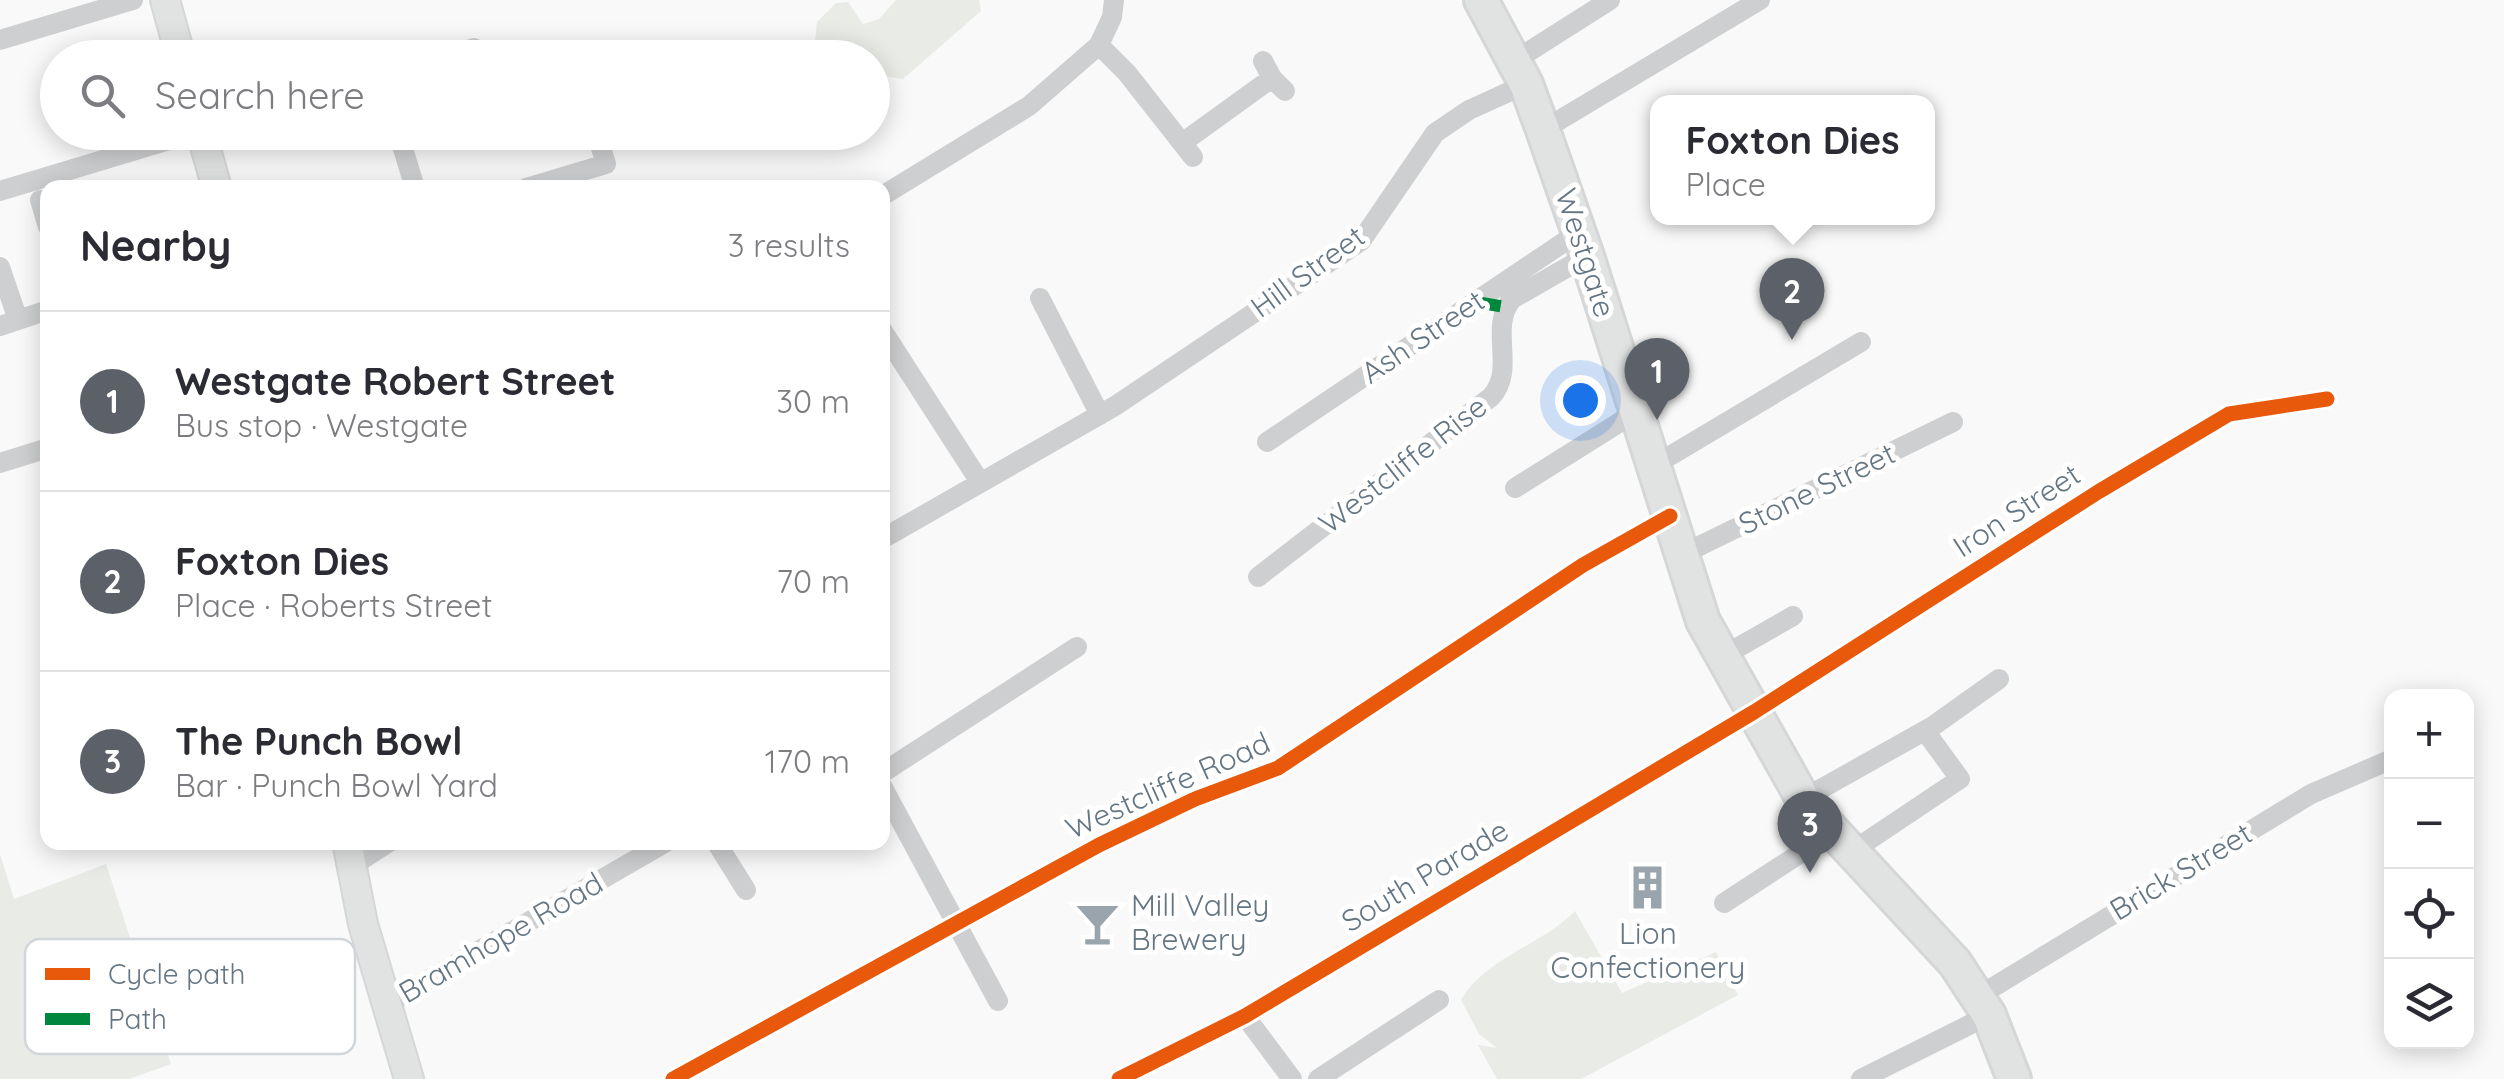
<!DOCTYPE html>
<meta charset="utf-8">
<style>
body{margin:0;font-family:Quicksand,sans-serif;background:#f2f2f3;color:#2b2b33}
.controls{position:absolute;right:30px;bottom:30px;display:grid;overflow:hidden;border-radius:20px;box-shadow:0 5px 25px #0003}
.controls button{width:90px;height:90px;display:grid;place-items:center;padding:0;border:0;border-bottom:2px solid #e1e1e2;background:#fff;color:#2b2b33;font:50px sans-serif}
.you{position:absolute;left:1580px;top:400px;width:35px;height:35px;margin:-25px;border:8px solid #fff;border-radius:50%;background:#1a73e8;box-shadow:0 0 0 15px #1a73e833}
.badge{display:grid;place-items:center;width:65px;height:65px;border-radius:50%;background:#5c6169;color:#fff;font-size:32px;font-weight:700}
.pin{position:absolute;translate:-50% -82px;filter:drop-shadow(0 2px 5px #0008)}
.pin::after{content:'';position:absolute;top:52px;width:35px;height:30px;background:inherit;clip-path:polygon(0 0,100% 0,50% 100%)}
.popup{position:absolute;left:1650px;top:95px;width:285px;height:130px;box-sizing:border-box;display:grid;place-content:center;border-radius:20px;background:#fff;filter:drop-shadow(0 2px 8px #0005);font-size:32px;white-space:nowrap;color:#7c7c81}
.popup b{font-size:38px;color:#2b2b33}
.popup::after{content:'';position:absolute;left:50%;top:100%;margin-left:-20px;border:20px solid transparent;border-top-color:#fff}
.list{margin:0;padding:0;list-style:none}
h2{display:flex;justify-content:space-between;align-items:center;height:130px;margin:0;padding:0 40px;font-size:42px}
h2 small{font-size:32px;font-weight:400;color:#7c7c81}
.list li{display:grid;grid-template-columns:65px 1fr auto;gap:30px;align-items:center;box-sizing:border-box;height:180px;padding:0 40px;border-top:2px solid #e1e1e2}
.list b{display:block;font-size:38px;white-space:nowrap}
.list p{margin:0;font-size:32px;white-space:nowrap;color:#7c7c81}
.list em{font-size:32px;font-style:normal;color:#7c7c81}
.icon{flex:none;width:55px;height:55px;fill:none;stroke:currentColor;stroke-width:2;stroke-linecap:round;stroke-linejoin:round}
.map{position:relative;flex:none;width:2504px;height:1079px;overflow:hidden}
.search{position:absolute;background:#fff;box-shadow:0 5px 25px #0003;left:40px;top:40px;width:850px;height:110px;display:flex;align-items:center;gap:25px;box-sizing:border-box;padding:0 35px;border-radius:55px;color:#7c7c81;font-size:38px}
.panel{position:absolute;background:#fff;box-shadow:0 5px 25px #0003;left:40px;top:180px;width:850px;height:670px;border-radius:20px}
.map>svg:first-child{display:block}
.green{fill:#e8ebe6}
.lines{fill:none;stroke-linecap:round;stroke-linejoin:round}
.secondary-casing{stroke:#d5d6d7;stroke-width:32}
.primary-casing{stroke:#d5d6d7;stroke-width:38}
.street{stroke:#cecfd0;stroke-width:20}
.secondary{stroke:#e1e2e2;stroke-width:28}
.primary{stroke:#e1e2e2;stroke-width:32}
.quiet{stroke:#00873e;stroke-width:12;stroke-dasharray:25 12;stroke-linecap:butt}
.cycleway-casing{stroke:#fff;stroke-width:21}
.cycleway{stroke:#e8590c;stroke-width:15}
.labels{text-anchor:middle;stroke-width:10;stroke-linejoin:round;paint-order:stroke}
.street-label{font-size:30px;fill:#657683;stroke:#fff}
.poi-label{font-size:30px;fill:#657683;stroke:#fff;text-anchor:start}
.key{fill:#fff;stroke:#d1d6da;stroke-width:2.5}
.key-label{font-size:28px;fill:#657683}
</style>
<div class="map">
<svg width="2504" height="1079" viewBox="0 0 2504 1079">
<rect width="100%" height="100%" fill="#f9f9f9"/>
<path class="green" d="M896,0H979L981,11L903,79L878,75L873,70L872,58L836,57L815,42L817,22L836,3L848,2L863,24L879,19Z
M0,854L14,899L106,864L171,1064L129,1079H0Z
M1575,911L1622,993L1716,952L1738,995L1581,1079H1497L1478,1045L1497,1048L1479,1034L1461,1000C1485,958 1542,945 1575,911Z"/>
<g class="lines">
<defs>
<path id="secondary" d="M165,0L181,58
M201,132L217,188
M347,842L363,924L409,1079"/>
<path id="primary" d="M1481,0L1526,84L1543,130L1587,256L1703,621L1803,799L1955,963L1989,1015L2014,1079"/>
</defs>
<use href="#secondary" class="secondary-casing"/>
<use href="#primary" class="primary-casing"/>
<path class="street" d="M0,40L133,0
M1099,45L1127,73L1193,157
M447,58L474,48
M1263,61L1272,78L1285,91
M1514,61L1610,0
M1543,130L1760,0
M398,132L415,188
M1182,143L1272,78
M526,188L606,164L596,132
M0,191L196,132
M882,196L1029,106L1099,45L1112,17L1114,0
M40,200L48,227
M0,267L18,320
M1040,298L1100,415
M0,326L48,310
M882,330L980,482
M1267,442L1579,232
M0,463L48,448
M1653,466L1861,342
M1515,488L1636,412
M882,539L1115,406L1361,241L1435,133L1469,110L1526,84
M1681,555L1953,422
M1258,577L1491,397C1517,369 1488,328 1512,299L1587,256
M1723,656L1793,616
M882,773L1077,647
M882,786L998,1001
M1803,799L1933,726L1999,679
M716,842L746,890
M1851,852L1960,779L1925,731
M352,866L389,842
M1724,903L1833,832
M1977,997L2311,794L2392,759
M387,1004L666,842
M1245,1016L1292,1079
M673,1079L1099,845L1195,799L1278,768L1583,565L1670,516
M1119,1079L1245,1016L1754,712L2098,492L2229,414L2327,399
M1318,1079L1439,1000
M1861,1079L1989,1015"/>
<use href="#secondary" class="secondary"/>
<use href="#primary" class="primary"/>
<path class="quiet" d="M1476,302L1505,307"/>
<defs>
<path id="cycleway" d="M673,1079L1099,845L1195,799L1278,768L1583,565L1670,516
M1119,1079L1245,1016L1754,712L2098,492L2229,414L2327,399"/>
</defs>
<use href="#cycleway" class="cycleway-casing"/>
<use href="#cycleway" class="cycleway"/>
</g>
<defs>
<symbol id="building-bare" viewBox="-9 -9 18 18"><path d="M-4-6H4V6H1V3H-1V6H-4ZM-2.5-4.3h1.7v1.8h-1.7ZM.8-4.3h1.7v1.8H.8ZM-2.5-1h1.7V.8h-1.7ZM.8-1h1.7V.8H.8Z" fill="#99a4ac" stroke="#fff" stroke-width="2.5" paint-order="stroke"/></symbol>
<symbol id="bar-bare" viewBox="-9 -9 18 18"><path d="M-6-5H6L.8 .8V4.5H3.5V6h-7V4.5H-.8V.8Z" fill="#99a4ac" stroke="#fff" stroke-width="2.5" paint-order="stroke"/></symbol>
</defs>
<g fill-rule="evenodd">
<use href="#building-bare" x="1616" y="856" width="63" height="63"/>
<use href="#bar-bare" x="1066" y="892" width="63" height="63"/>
</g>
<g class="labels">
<g class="street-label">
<text transform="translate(1585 253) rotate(72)" y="10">Westgate</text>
<text transform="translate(1308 272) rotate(-36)" y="10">Hill Street</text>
<text transform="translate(1423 337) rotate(-34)" y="10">Ash Street</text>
<text transform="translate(1403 465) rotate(-38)" y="10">Westcliffe Rise</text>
<text transform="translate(1817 489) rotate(-26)" y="10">Stone Street</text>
<text transform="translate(2017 511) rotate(-33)" y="10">Iron Street</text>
<text transform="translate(1168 786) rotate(-24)" y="10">Westcliffe Road</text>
<text transform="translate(2181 872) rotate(-31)" y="10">Brick Street</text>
<text transform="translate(1425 876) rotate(-31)" y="10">South Parade</text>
<text transform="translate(501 938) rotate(-30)" y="10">Bramhope Road</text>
</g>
<g class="poi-label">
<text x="1131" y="916">Mill Valley<tspan x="1131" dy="34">Brewery</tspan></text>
<text x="1648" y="944" text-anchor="middle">Lion<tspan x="1648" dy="34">Confectionery</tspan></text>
</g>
</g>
<rect x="25" y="939" width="330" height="115" rx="15" class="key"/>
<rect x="45" y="968" width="45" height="12" fill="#e8590c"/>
<rect x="45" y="1013" width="45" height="12" fill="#00873e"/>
<g class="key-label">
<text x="108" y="984">Cycle path</text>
<text x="108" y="1029">Path</text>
</g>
</svg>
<div class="controls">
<button>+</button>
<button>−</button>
<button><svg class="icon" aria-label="locate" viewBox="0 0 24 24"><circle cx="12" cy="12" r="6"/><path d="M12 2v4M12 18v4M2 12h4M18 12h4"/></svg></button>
<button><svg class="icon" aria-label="layers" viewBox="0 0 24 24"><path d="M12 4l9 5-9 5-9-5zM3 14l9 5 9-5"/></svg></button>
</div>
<div class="you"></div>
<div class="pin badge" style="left:1657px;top:420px">1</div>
<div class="pin badge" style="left:1792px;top:340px">2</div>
<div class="popup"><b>Foxton Dies</b>Place</div>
<div class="pin badge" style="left:1810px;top:873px">3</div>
<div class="search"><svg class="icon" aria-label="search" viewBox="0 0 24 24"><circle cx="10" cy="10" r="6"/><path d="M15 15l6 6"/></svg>Search here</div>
<section class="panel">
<h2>Nearby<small>3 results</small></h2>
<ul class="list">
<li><span class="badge">1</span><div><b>Westgate Robert Street</b><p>Bus stop · Westgate</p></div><em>30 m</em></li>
<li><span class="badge">2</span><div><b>Foxton Dies</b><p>Place · Roberts Street</p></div><em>70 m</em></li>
<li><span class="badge">3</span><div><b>The Punch Bowl</b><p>Bar · Punch Bowl Yard</p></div><em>170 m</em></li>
</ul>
</section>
</div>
